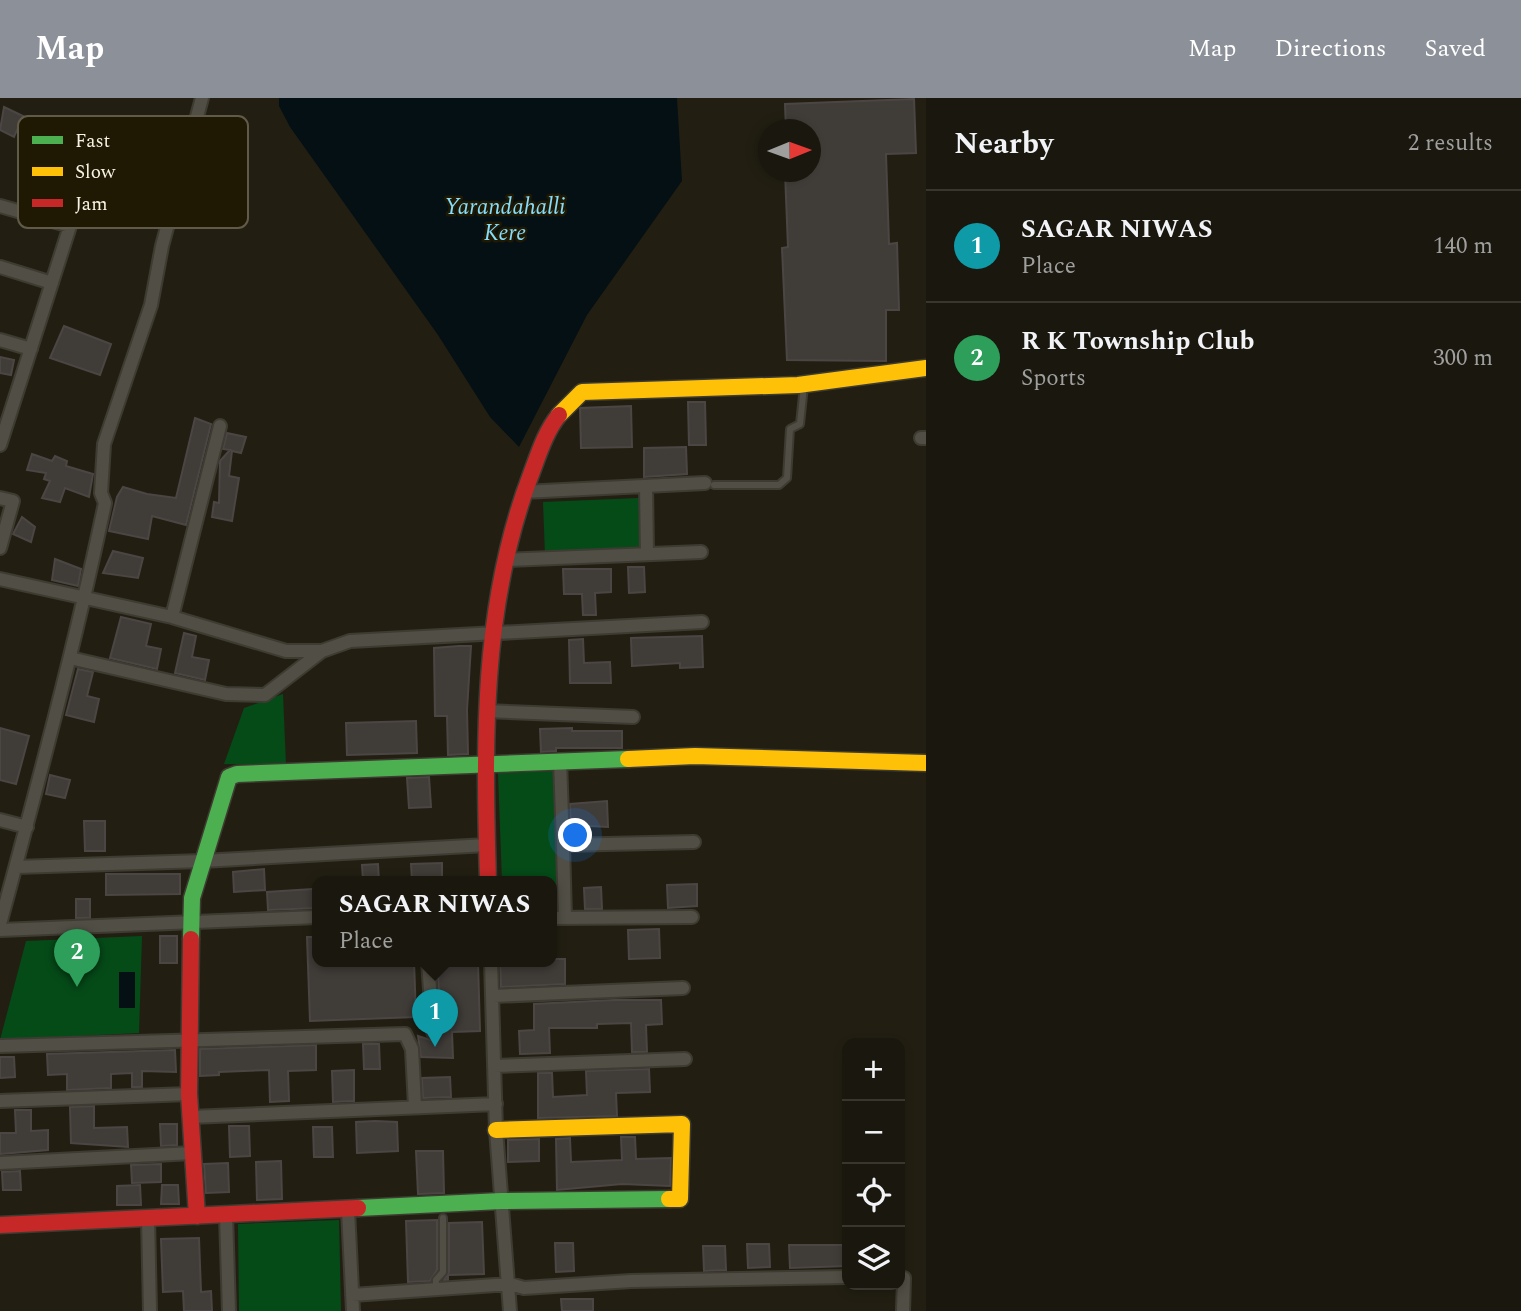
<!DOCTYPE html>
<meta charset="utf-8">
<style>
body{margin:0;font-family:Spectral,serif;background:#27241c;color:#f1f3f6}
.controls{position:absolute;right:21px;bottom:21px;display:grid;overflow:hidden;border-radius:14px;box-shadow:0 4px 10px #0003}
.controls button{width:63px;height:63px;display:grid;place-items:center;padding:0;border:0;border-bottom:2px solid #38362e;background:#1a170e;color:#f1f3f6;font:35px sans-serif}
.compass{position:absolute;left:758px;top:21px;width:63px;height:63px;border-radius:50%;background:#1a170e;box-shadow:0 4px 10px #0003;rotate:89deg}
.you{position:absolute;left:576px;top:738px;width:24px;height:24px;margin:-18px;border:5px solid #fff;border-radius:50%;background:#1a73e8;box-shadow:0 0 0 10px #1a73e833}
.badge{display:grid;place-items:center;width:46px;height:46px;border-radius:50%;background:#8c9099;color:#fff;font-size:23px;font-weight:700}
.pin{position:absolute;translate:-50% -58px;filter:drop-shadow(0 2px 4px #0008)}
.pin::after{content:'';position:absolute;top:37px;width:24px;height:21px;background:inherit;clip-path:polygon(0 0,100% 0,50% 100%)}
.popup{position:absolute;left:312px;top:778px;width:245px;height:91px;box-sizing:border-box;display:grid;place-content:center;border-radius:14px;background:#1a170e;filter:drop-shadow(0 2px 5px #0005);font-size:23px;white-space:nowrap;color:#9f9f9e}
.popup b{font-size:26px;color:#f1f3f6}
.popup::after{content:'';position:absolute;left:50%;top:100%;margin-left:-14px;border:14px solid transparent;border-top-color:#1a170e}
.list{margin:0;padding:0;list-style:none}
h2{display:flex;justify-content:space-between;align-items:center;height:91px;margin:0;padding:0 28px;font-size:30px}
h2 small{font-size:23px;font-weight:400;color:#9f9f9e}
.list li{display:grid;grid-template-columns:46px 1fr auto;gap:21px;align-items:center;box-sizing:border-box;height:112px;padding:0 28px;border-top:2px solid #38362e}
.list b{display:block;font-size:26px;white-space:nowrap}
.list p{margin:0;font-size:23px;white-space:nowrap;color:#9f9f9e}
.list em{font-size:23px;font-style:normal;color:#9f9f9e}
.icon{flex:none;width:38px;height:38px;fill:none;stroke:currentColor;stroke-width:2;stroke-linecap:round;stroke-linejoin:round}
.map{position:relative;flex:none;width:926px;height:1213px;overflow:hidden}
header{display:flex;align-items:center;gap:42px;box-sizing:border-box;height:98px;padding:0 35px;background:#8c9099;color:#fff}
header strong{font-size:33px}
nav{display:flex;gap:38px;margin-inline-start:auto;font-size:24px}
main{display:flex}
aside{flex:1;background:#1a170e}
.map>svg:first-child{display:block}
.green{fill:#054b18}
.water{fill:#051014}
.building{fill:#403c38;stroke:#4b4644;stroke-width:2}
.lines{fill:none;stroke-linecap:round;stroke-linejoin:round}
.lane-casing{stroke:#3e3b32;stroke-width:10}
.street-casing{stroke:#3e3b32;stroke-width:16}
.fast-casing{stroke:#3e3b32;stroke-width:19}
.slow-casing{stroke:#3e3b32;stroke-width:19}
.jam-casing{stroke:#3e3b32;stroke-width:19}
.lane{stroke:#514f45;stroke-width:6}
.street{stroke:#514f45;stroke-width:12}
.fast{stroke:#4caf50;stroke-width:16}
.slow{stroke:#ffc107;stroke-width:16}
.jam{stroke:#c62828;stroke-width:16}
.labels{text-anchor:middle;stroke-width:5;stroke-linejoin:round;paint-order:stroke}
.water-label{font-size:23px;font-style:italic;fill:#85ddfa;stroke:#1f1904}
.key{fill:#1f1904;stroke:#605a48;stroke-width:2}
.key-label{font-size:19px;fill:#f7f3e5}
</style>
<header>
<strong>Map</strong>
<nav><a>Map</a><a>Directions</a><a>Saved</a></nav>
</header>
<main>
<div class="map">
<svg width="926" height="1213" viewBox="0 0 926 1213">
<rect width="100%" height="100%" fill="#221f12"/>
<path class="green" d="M639,400L641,452L545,456L543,404Z
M283,596L286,667L224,666L244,610Z
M553,673L558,813H552V783H502L498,675Z
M142,838L139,935L0,942L26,843Z
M339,1122L341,1213H239L238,1126Z"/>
<path class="water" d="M279,0H677L682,83L587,217L519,349L490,319L438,237L290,29L279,8Z
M119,874H135V910H119Z"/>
<path class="building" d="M914,1L916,55L886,56L889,146L897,145L899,212H886V263L787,262L782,150L788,149L785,74H810V32H786L785,6Z
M4,9L23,18L14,39L0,32Z
M64,228L111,246L100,277L50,260Z
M0,259L14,262L11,277L0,275Z
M688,304H705L706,347H689Z
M631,308L632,349L581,350L580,310Z
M195,320L211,326L186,427L152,418L148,441L109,433L117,399L123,389L147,396L176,400Z
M227,335L246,339L241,355L232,353L229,378L239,380L232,423L212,419L214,404L219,405L220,363L230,352L223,351Z
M686,349L687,376L644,379V350Z
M32,356L52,363L55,358L67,363L66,368L93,376L89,399L65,390L60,404L42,400L50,383L44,381L46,375L27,372Z
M22,419L35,429L31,444L13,436Z
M113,453L143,460L138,480L103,475Z
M55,461L81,471L78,488L52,482Z
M628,469H644L645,494L629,495Z
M563,471H611V494L595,495L596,517H583L582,496H564Z
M121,519L151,526L146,548L161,551L157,571L110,560Z
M184,535L196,538L192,559L209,562L205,582L175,575Z
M702,538L703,569L680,570V565L632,568L631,540Z
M583,541L584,565L610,564L611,585H570L569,542Z
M459,548H471L467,612L468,656L448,657L447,618H435L434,550Z
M78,571L93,574L87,598L99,601L94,624L66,617Z
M416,623L417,655L347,657L346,625Z
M0,630L29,638L16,686L0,682Z
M572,630V633H622V650H556V653L541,654L540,631Z
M50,677L70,682L65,700L46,696Z
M429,679L431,709L409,710L407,680Z
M607,703L608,729L571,727L570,706Z
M84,723H105V753H85Z
M442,765V783H412L411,766Z
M378,766L379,783H363L362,767Z
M264,771L265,792L234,794L233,774Z
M106,776H180V796L106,797Z
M697,786V808L668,810L667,787Z
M601,789L602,811H585L584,790Z
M313,791H318V810L268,812L267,794Z
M76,801H90V820H76Z
M659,831L660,860L629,861L628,832Z
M160,838H177V865H160Z
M307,839H318V863H414L416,919L310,923Z
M552,861H565V886L501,889L500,863Z
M478,864L480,933L452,934L453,960L421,959L418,938L434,943L442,934L437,865Z
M614,902H661L662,926L646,927L647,954H632L631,925L597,926V930H549L550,955L520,956L519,933L534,932V906Z
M363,946H379L380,971H364Z
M316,947V972L288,973L289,1003L270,1004L269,972L219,974V977L200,978V951Z
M175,952L176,974L142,973V989H132V975L111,976V990L67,992V976L48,977L47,956Z
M0,959H14L15,979L0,980Z
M649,971L650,994L616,995L617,1018L538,1020V975H552L553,999L587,997L586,973Z
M354,972V1003L333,1004L332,973Z
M450,979L451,999L423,1000L422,980Z
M94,1008V1030L127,1029L128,1049L71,1045L70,1009Z
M15,1012H31V1033L48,1032V1052L0,1056V1035H16Z
M375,1023L397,1024L398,1053L357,1055L356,1024Z
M160,1026H177V1047L161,1048Z
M229,1028H249L250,1058L230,1059Z
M313,1029H332L333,1059H314Z
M621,1039H635L636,1061L671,1060L670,1088L622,1086L557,1092L556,1041L570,1040L571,1064L622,1062Z
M539,1041V1063L508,1064V1042Z
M416,1053H443L444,1095L418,1096Z
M281,1063L282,1101L257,1102L256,1064Z
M228,1065L229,1094L206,1095L204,1066Z
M161,1066V1084L132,1085L131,1067Z
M20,1073L21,1092H3L2,1074Z
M140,1087L141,1107H117V1088Z
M162,1087H178L179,1106H161Z
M437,1122V1172L430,1183L408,1184L406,1123Z
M482,1124L484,1176L448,1177V1182H444L449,1174V1125Z
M199,1140L201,1194L211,1193L212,1213H184L183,1193L163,1194L161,1141Z
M555,1145H573L574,1173L556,1174Z
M747,1146H769L770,1169L748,1170Z
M789,1147H847V1168L790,1170Z
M703,1148H725L726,1172L704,1173Z
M561,1201H593V1213H562Z"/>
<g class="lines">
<defs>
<path id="lane" d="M714,387H779L787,380L790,331L800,326L804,288
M436,1191V1182L443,1174V1120"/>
<path id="street" d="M0,108L70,128L0,347
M0,169L52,185
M0,242L31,251
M921,340H926
M646,388L647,456
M523,394L705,385
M0,400L13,403L0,450
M505,462L701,454
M0,481L172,519L286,553H322L350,543L702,524
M172,519L220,328
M70,560L226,596L265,597L322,553
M486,613L633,619
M560,663L563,747
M0,722L27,729
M16,769L202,763L487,747
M552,820L692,819
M565,820L563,747L694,744
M0,826C38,686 75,547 105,405L101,395L104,346L151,207L162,148L202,0
M0,832L318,819
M428,863L433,934
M491,863L496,1032L510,1213
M493,898L683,890
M0,948L405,936L412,951L415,1008
M494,968L685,961
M0,1003L189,996
M191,1019L496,1006
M0,1065L193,1055
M348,1112L353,1213
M226,1117L229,1213
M148,1120L150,1213
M900,1180H904L903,1213
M352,1197L510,1186L524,1190L631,1183L847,1179"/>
<path id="fast" d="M191,841L192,800L229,679L237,676L628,661
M358,1110L501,1103L669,1101"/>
<path id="slow" d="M559,317L582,294L798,287L926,270
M628,661L695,658L926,665
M496,1032L682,1026L680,1101H669"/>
<path id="jam" d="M488,783C484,646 481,509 530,379C538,358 545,334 559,317
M191,841L189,996L197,1118
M0,1127L358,1110"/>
</defs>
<use href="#lane" class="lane-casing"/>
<use href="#street" class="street-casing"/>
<use href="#fast" class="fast-casing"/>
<use href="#slow" class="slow-casing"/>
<use href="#jam" class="jam-casing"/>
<use href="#lane" class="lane"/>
<use href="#street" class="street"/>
<use href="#fast" class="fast"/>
<use href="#slow" class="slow"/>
<use href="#jam" class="jam"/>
</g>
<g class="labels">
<g class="water-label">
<text x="505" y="116">Yarandahalli<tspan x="505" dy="26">Kere</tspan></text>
</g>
</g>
<rect x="18" y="18" width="230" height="112" rx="10" class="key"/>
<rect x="32" y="38" width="31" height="8" fill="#4caf50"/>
<rect x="32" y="69" width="31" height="9" fill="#ffc107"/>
<rect x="32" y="101" width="31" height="8" fill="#c62828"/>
<g class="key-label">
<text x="75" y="49">Fast</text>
<text x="75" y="80">Slow</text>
<text x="75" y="112">Jam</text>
</g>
</svg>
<div class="controls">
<button>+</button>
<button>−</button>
<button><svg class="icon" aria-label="locate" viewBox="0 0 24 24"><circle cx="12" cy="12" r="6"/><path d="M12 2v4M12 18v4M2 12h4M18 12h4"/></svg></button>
<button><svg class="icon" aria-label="layers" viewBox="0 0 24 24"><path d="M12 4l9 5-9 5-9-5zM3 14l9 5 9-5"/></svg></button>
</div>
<svg class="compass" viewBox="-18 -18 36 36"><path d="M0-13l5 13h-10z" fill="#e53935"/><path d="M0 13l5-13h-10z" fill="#9f9f9e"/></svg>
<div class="you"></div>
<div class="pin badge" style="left:435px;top:949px;background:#0f9aa8">1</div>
<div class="popup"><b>SAGAR NIWAS</b>Place</div>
<div class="pin badge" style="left:77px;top:889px;background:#2e9e5b">2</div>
</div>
<aside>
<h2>Nearby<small>2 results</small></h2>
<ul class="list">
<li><span class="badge" style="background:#0f9aa8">1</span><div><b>SAGAR NIWAS</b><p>Place</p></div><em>140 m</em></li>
<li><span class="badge" style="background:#2e9e5b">2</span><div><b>R K Township Club</b><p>Sports</p></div><em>300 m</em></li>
</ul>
</aside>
</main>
